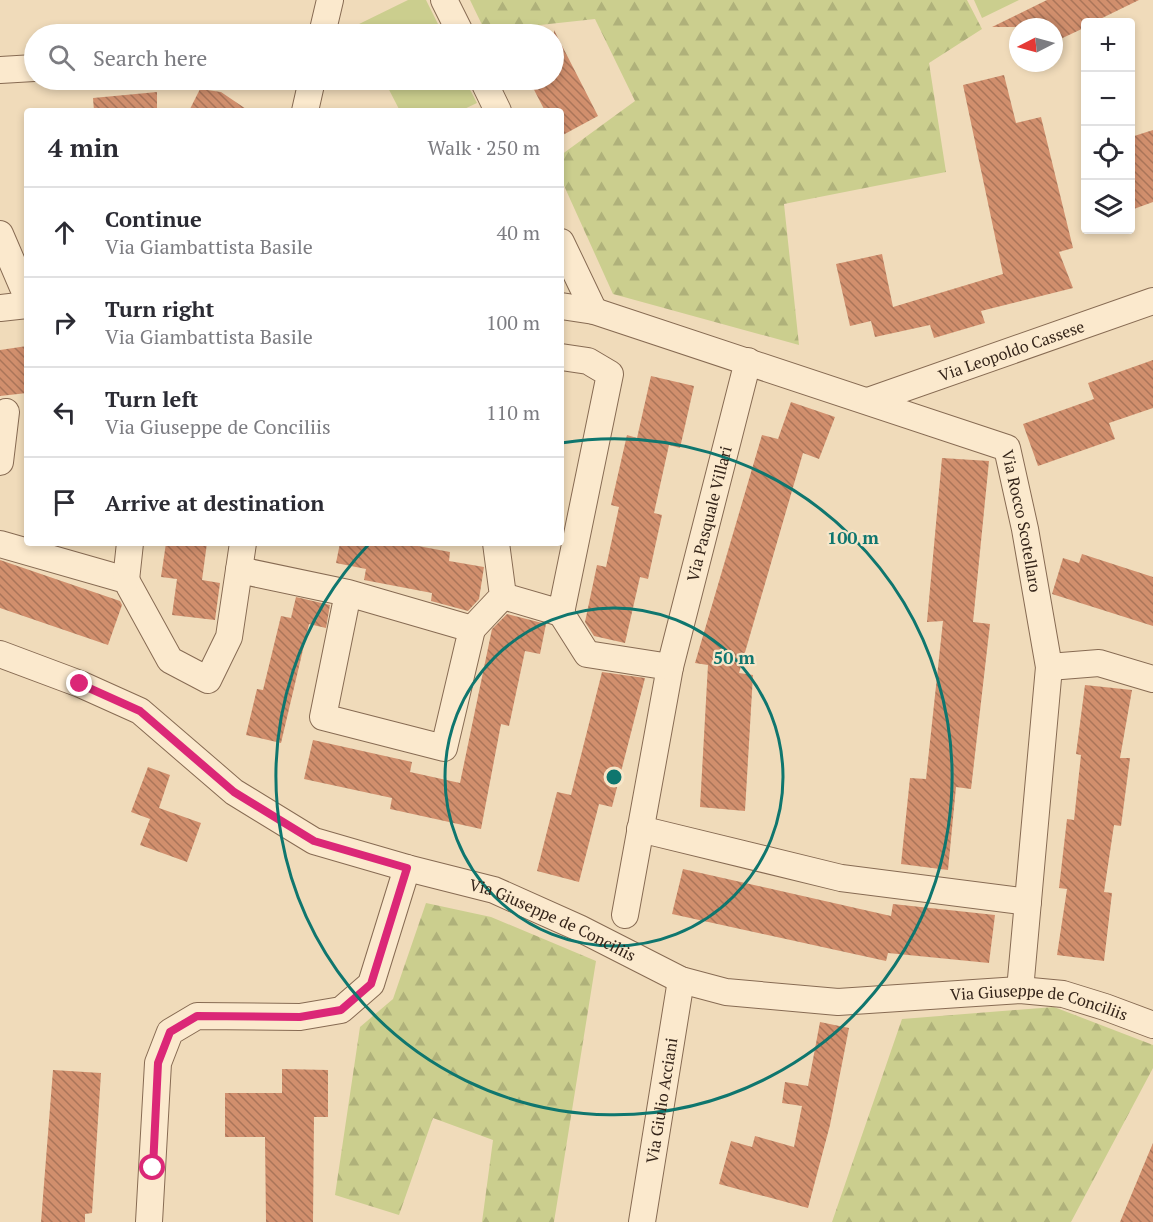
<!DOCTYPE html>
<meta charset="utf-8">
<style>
body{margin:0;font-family:"PT Serif",serif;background:#f7f7f7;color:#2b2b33}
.controls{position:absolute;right:18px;top:18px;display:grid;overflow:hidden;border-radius:6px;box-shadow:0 3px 9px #0003}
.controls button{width:54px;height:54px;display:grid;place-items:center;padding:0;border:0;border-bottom:2px solid #e1e1e2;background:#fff;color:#2b2b33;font:30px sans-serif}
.compass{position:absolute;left:1009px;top:18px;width:54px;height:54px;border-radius:50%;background:#fff;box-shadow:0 3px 9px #0003;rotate:264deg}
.stop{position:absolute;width:18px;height:18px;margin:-14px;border:4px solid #db2777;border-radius:50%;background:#fff}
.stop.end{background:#db2777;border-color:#fff;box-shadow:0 2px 6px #0008}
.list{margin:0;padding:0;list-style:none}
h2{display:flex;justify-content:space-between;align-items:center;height:78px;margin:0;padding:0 24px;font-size:26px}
h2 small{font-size:20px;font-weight:400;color:#7c7c81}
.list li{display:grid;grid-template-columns:39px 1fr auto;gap:18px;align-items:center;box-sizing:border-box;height:90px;padding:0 24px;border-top:2px solid #e1e1e2}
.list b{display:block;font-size:22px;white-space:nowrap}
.list p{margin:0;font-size:20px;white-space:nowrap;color:#7c7c81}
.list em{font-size:20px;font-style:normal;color:#7c7c81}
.icon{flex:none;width:33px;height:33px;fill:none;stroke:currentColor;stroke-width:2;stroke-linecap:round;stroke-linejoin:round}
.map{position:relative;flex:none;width:1153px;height:1222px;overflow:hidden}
.search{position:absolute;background:#fff;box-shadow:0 3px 9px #0003;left:24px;top:24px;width:540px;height:66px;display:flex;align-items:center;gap:15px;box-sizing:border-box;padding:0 21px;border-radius:33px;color:#7c7c81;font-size:22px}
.panel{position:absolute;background:#fff;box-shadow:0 3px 9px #0003;left:24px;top:108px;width:540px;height:438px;border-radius:6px}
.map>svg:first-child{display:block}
.grass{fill:#cbce8e}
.forest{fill:url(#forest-firs)}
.building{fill:url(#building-back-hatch)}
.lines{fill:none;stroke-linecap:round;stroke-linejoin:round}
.minor-casing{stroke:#876b53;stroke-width:28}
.minor{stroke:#fbe9cd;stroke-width:26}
.route{stroke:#db2777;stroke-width:8}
.ring{fill:none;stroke:#0f766e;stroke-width:3}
.labels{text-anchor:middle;stroke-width:4.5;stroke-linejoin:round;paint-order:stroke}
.street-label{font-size:16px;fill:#35251a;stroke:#f7e6c9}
.centre{fill:#0f766e;stroke:#f7e6c9;stroke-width:3}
.ring-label{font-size:18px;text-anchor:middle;font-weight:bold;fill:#0f766e;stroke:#f7e6c9;stroke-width:4.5;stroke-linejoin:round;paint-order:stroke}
</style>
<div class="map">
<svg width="1153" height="1222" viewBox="0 0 1153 1222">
<defs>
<pattern id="forest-firs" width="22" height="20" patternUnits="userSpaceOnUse" patternTransform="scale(1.5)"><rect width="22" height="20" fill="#cbce8e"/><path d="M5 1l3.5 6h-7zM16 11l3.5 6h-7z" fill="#afb17a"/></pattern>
<pattern id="building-back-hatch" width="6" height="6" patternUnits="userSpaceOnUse" patternTransform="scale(1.5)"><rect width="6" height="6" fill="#d18f6d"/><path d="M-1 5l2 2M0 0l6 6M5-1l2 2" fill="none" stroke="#aa7559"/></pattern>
</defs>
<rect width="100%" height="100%" fill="#f0dbba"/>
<path class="grass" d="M408,0H426L443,34H362L357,25Z
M974,0H1019L982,18Z
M384,80H465L477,103L460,111H400Z"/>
<path class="forest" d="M470,0H967L982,29L929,63L946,172L784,204L799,345L613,294L561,179V155L635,101L595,19L485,31Z
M426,903L491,917L596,961L554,1222H482L493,1140L433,1118L399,1215L335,1195L360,1027L393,999Z
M1054,1007L1153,1045V1068L1071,1222H832L902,1019Z"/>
<path class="building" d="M1047,0H1139L1094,22H1086V27L1054,42V27H992Z
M554,30L598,116L561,136V111H545L529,80H554Z
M1004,75L1016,123L1041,117L1073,248L1059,252L1073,288L981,311L985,323L934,338L930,325L875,337L871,321L850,326L836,264L882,254L893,307L1003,274L963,85Z
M200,89L221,92L249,111H189Z
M157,92V111H94L93,98Z
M1153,130V202L1131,210V137Z
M27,346V393L0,396V350Z
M1153,360V408L1109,423L1115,439L1038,466L1023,424L1094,399L1088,383Z
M651,376L694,386L680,448L669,445L654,513L662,515L648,579L640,577L625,643L594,636L585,622L597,565L606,567L619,507L611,505L627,435L637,438Z
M791,402L835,417L819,459L803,453L739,673L753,675L745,811L700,807L708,665L695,663L762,435L778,439Z
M942,458L989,461L973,622L990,624L971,789L956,787L948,870L901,864L910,778L926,779L943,621L927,622Z
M166,543H207L202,580L220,583L215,620L172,615L177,579L161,577Z
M340,543H402L450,552L449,561L484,567L479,599L468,611L431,601L432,593L364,580L366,569L336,563Z
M1082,554L1153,577V626L1052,594L1063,558L1079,563Z
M0,560L120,601L122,605L108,645L0,608Z
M296,597L330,605L326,628L309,624L281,743L246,735L257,689L263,690L281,616L291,618Z
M507,614L546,624L540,654L525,651L509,726L501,724L481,829L390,809L392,798L304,779L313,740L412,762L410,772L460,783L492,629Z
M602,672L645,678L612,807L599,804L579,882L537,871L557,792L571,795Z
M1085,685L1132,690L1120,758H1130L1121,826L1114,825L1104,892L1112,893L1104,961L1057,955L1067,889L1059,888L1067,819L1074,820L1081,755L1076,754Z
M148,767L170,775L159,808L201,823L187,862L140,845L150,819L131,812Z
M683,869L891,916L893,904L995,915L989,963L888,953L886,961L672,914Z
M820,1022L849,1028L830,1125L808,1208L719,1184L731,1141L752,1147L755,1136L794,1147L802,1106L782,1103L785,1082L808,1086Z
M282,1069L328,1070V1117H314L313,1222H266L265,1137H225V1093H282Z
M53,1070L101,1073L92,1213L85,1214V1222H41Z
M1153,1143V1222H1120Z"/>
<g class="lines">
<defs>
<g id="minor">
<path d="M444,0L461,34"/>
<path d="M322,34L330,0"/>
<path d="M0,70L34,68"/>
<path d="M483,80L498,111"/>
<path d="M305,111L312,80"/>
<path d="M0,234L27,297"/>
<path d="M561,242L594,311"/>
<path id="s1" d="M561,306L594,311L1007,448L1025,529L1049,667L1020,990"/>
<path d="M0,308L27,305"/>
<path id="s2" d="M868,401L1153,301"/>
<path d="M0,462L6,412"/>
<path d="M0,544L126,580L170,660L208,680L229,637L243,543"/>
<path d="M239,570L348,593L323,717L444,748L472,629L348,593"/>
<path d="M126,580L130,543"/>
<path d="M503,596L561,613L610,374L588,361L561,357"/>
<path d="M561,613L587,654L670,667L625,915"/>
<path d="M472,629L503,596L496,543"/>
<path id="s3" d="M0,654L80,684L140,711L234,792L314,841L407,868L494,890L579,928L681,980L726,992L838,1002L1020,990L1063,994L1105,1007L1153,1025"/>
<path id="s4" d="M670,667L748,361"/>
<path d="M1049,667L1099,663L1153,679"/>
<path d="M640,829L841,878L1028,902"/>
<path d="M149,1222L158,1063L170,1032L197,1016L300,1017L341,1010L371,984L407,868"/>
<path id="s5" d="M642,1222L681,980"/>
</g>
</defs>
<use href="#minor" class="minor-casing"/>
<use href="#minor" class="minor"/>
</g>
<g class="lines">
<path class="route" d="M80,684L140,711L234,792L314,841L407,868L371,984L341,1010L300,1017L197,1016L170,1032L158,1063L153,1168"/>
</g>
<g class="ring">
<circle cx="614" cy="777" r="169"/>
<path d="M561 443A338 338 0 1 1 369 544"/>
</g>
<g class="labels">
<g class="street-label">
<text dy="6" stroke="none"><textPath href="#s2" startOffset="152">Via Leopoldo Cassese</textPath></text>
<text dy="6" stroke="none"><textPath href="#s4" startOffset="158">Via Pasquale Villari</textPath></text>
<text dy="6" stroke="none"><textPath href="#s1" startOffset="543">Via Rocco Scotellaro</textPath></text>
<text dy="6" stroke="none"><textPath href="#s3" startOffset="621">Via Giuseppe de Conciliis</textPath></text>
<text dy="6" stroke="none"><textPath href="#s3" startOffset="1125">Via Giuseppe de Conciliis</textPath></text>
<text dy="6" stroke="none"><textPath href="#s5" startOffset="123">Via Giulio Acciani</textPath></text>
</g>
</g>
<circle cx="614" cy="777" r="9" class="centre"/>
<g class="ring-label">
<text x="853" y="544">100 m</text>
<text x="734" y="664">50 m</text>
</g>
</svg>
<div class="controls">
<button>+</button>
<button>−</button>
<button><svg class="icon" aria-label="locate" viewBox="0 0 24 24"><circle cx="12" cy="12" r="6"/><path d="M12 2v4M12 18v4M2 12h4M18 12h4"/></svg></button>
<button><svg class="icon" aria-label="layers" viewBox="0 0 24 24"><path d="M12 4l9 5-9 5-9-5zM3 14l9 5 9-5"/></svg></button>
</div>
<svg class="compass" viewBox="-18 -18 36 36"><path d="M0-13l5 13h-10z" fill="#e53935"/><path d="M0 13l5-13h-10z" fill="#7c7c81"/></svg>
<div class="stop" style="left:153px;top:1168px"></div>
<div class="stop end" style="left:80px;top:684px"></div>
<div class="search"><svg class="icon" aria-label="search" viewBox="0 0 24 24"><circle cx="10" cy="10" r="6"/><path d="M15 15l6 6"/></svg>Search here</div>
<section class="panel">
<h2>4 min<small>Walk · 250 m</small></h2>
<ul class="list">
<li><svg class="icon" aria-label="ahead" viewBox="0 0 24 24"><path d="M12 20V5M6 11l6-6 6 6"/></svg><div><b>Continue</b><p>Via Giambattista Basile</p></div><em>40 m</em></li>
<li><svg class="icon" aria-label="right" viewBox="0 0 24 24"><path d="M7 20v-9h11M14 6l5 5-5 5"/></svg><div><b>Turn right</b><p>Via Giambattista Basile</p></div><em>100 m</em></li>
<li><svg class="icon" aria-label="left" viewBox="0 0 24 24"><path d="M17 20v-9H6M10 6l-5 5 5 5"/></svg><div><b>Turn left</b><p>Via Giuseppe de Conciliis</p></div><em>110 m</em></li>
<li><svg class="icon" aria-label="arrive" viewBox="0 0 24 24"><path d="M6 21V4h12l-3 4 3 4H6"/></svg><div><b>Arrive at destination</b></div></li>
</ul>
</section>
</div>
